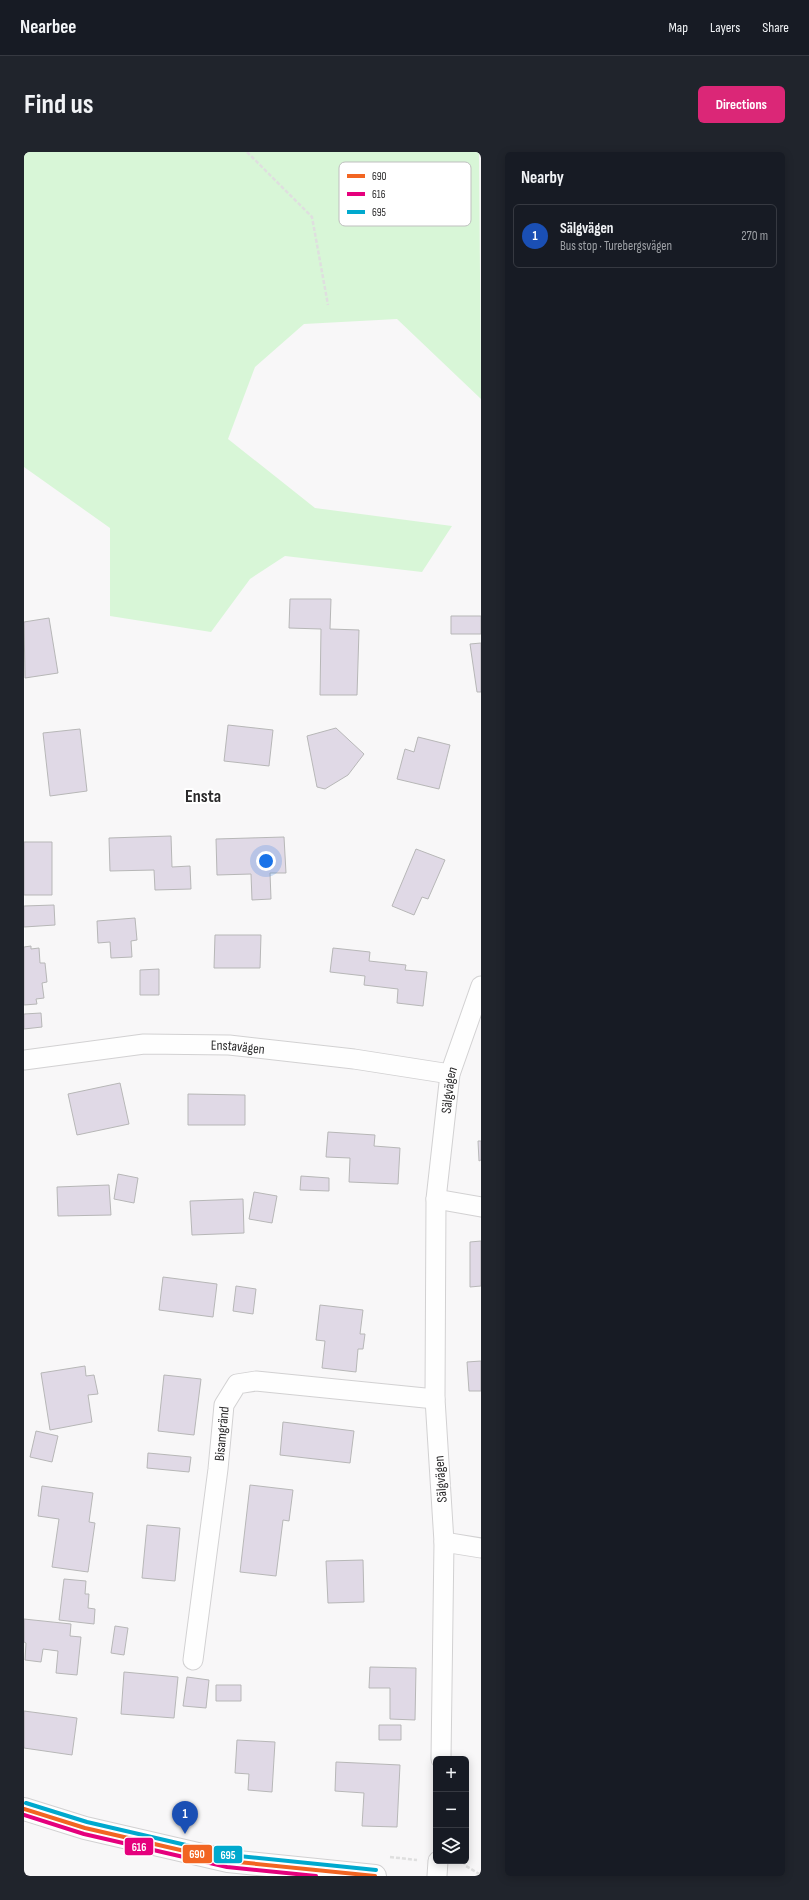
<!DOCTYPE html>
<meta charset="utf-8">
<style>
body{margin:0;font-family:"Sofia Sans Condensed",sans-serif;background:#20242c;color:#f1f3f6}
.controls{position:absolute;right:12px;bottom:12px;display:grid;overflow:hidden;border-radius:6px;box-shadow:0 2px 10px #0003}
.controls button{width:36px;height:36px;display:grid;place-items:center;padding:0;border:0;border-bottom:1px solid #363941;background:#171b24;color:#f1f3f6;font:20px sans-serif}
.you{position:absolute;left:242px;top:709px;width:14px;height:14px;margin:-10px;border:3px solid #fff;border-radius:50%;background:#1a73e8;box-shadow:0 0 0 6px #1a73e833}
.badge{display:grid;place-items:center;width:26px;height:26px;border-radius:50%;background:#db2777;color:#fff;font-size:13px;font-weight:700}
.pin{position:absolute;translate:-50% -33px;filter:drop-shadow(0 1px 2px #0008)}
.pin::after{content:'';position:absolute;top:21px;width:14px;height:12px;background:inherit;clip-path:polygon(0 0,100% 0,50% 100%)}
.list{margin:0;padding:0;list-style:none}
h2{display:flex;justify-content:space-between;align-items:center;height:52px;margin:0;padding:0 16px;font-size:17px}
h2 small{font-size:13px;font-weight:400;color:#9ea1a6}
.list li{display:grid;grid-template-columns:26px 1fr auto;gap:12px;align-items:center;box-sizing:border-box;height:64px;margin:0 8px 8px;padding:0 8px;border:1px solid #363941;border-radius:6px}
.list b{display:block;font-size:15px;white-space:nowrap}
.list p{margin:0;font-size:13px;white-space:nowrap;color:#9ea1a6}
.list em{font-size:13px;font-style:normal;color:#9ea1a6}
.icon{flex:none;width:22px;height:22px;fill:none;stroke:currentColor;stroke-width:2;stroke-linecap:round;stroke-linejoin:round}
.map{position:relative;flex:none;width:457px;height:1724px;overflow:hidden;border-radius:6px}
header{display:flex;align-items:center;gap:24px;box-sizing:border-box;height:56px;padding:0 20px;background:#171b24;border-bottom:1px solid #363941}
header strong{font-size:19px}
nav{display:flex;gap:22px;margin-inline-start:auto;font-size:14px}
.intro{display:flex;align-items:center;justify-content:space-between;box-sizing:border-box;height:96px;padding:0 24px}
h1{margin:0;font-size:28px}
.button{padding:10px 18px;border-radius:6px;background:#db2777;color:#fff;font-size:14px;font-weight:700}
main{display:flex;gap:24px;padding:0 24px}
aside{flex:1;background:#171b24;border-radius:6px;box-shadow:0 2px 10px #0003}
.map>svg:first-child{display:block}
.green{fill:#d8f6d7}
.building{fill:#e0d9e6;stroke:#b7b7b7}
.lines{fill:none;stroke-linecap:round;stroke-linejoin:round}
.minor-casing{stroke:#d2d1d2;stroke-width:21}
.tertiary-casing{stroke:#d2d1d2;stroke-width:24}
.path{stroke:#dfdfdf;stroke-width:2.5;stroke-dasharray:4 2;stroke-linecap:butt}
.minor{stroke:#fefefe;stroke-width:19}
.tertiary{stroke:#fefefe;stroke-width:22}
.bus-1-casing{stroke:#fff;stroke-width:7}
.bus-2-casing{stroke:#fff;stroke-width:7}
.bus-3-casing{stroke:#fff;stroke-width:7}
.bus-1{stroke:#f26522;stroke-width:4}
.bus-2{stroke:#e5007d;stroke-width:4}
.bus-3{stroke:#00a9ce;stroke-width:4}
.labels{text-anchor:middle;stroke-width:4;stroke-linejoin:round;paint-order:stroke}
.street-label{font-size:14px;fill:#2b2a2b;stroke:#fff}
.district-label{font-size:18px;font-weight:bold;fill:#2b2a2b;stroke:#fff}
.key{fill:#fff;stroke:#bfbfbf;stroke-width:1}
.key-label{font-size:11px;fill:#2b2a2b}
.line-badge{stroke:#fff;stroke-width:1.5}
.badge-label{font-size:11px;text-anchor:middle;font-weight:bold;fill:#fff}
</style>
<header>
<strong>Nearbee</strong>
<nav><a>Map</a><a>Layers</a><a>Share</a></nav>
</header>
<div class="intro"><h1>Find us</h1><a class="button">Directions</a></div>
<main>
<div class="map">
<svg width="457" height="1724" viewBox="0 0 457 1724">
<rect width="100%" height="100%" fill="#f8f7f8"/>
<path class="green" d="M0,0H455L457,247L373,167L280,172L231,215L204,287L291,356L428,374L398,420L261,404L226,427L187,480L86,464V376L0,315Z"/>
<path class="building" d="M266,447H307L306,477L335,478L333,543H296L297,477L265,476Z
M427,464H457V482H427Z
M25,466L34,521L1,526L0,470Z
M457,491V540H453L446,492Z
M204,573L249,578L245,614L200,609Z
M312,576L340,602L324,623L301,637L293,635L283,584Z
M56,577L63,639L26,644L19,581Z
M394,585L426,593L415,637L373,627L381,597L390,600Z
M147,684L148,715L166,714L167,737L131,738L130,718L86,719L85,686Z
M260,685L262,721H246L247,747L228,748L227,722L193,723L192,687Z
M0,690H28V743H0Z
M392,697L421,708L404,747L398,745L390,763L368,754Z
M30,753L31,773L0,775V754Z
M111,766L113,788L107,789L108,805L87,806L86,790L74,791L73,769Z
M191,783H237L236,816H190Z
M7,794V797L15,796L16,811H21L23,830L18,831L20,846L12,847L13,852L0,853V795Z
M309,796L346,800L345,809L382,813L381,818L403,820L399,854L373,851L374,837L340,833L341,824L306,820Z
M135,817V843H116V818Z
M17,861L18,875L0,877V862Z
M96,931L105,972L53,983L44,942Z
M164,942L221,943V973H164Z
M304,980L351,983L350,994L376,996L374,1032L325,1030L326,1006L302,1005Z
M454,989H457V1008L455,1009Z
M94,1022L114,1026L110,1051L90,1047Z
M277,1024L305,1026V1039L276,1038Z
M85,1033L87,1063L34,1064L33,1035Z
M230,1040L253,1044L248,1071L225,1067Z
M219,1047L220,1081L168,1083L166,1049Z
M457,1089V1134L446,1135V1090Z
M139,1125L193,1132L189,1165L135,1158Z
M212,1134L232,1137L229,1162L209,1159Z
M296,1153L339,1158L336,1182H341L339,1197H334L332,1220L298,1216L301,1189L292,1188Z
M457,1209V1239H445L443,1210Z
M61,1214L62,1224L70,1223L74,1242L64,1243L68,1270L26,1278L17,1221Z
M140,1223L177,1227L170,1283L134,1279Z
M259,1270L330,1279L326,1311L256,1303Z
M12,1279L34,1284L28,1310L6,1305Z
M124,1301L167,1305L165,1320L123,1316Z
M226,1333L269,1338L265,1369L259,1368L252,1424L216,1420Z
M18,1334L69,1341L65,1370L71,1371L64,1420L28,1415L35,1367L14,1364Z
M123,1373L156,1376L151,1429L118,1426Z
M339,1408L340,1450L304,1451L302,1409Z
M40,1427L62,1429L61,1442H65L64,1456L71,1457L70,1472L35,1468Z
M0,1467L47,1472L46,1484L57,1485L53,1523L32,1521L34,1499L19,1497L17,1510L1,1508L2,1491L0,1490Z
M91,1474L104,1476L100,1503L87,1501Z
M346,1515L392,1516L391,1568L366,1567V1536H345Z
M100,1520L154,1525L150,1566L97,1562Z
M163,1525L185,1528L182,1556L159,1554Z
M192,1533H217V1549H192Z
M0,1559L53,1566L48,1603L0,1596Z
M355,1573H377V1588H355Z
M213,1588L251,1590L248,1640L224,1638L225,1622L211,1621Z
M312,1610L376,1613L373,1675L338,1674L340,1641L311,1639Z"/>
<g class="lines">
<defs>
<g id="minor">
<path id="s1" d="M0,908L120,892L205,893L330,907L426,922"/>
<path d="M412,1047L457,1055"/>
<path d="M420,1390L457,1396"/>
<path id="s2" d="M169,1508L194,1317L200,1253L213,1232L232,1229L411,1247"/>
<path id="s3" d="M417,1607L420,1390L411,1247L412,1047L426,922L457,834"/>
<path d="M413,1724L414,1709"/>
</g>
<path id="tertiary" d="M0,1657L61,1676L204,1709L351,1724"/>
</defs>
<use href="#minor" class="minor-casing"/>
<use href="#tertiary" class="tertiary-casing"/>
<path class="path" d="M223,0L288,65L304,153
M366,1705L393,1708
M439,1709L442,1714L457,1723"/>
<use href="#minor" class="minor"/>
<use href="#tertiary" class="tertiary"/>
<defs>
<path id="bus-1" d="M0,1657L61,1676L204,1709L351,1724"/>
<path id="bus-2" d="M0,1663L60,1682L203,1715L292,1724"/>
<path id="bus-3" d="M2,1651L63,1670L205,1703L352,1718"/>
</defs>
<use href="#bus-1" class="bus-1-casing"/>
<use href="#bus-2" class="bus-2-casing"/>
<use href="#bus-3" class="bus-3-casing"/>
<use href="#bus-1" class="bus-1"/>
<use href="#bus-2" class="bus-2"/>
<use href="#bus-3" class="bus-3"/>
</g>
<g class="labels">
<g class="street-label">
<text dy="5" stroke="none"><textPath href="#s1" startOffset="215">Enstavägen</textPath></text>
<text dy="5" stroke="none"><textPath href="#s3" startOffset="670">Sälgvägen</textPath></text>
<text dy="5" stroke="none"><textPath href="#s2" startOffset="228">Bisamgränd</textPath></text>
<text transform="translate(416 1327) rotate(-94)" y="5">Sälgvägen</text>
</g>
<g class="district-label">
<text x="179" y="650">Ensta</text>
</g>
</g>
<rect x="315" y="10" width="132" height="64" rx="6" class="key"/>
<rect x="323" y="22" width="18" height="4" fill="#f26522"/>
<rect x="323" y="40" width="18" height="4" fill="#e5007d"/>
<rect x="323" y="58" width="18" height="4" fill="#00a9ce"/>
<g class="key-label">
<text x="348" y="28">690</text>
<text x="348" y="46">616</text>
<text x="348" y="64">695</text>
</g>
<g class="line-badge">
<rect x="100" y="1685" width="30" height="19" rx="4" fill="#e5007d"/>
<rect x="158" y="1692" width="31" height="20" rx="4" fill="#f26522"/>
<rect x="189" y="1693" width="30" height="19" rx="4" fill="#00a9ce"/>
</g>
<g class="badge-label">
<text x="115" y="1699">616</text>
<text x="173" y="1706">690</text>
<text x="204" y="1707">695</text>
</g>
</svg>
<div class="controls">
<button>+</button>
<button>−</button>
<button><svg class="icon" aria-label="layers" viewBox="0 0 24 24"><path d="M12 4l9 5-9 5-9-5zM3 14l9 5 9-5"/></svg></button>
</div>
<div class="you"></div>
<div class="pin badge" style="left:161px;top:1682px;background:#1a4fb4">1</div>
</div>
<aside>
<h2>Nearby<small></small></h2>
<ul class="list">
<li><span class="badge" style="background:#1a4fb4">1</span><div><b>Sälgvägen</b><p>Bus stop · Turebergsvägen</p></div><em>270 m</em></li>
</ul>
</aside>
</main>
